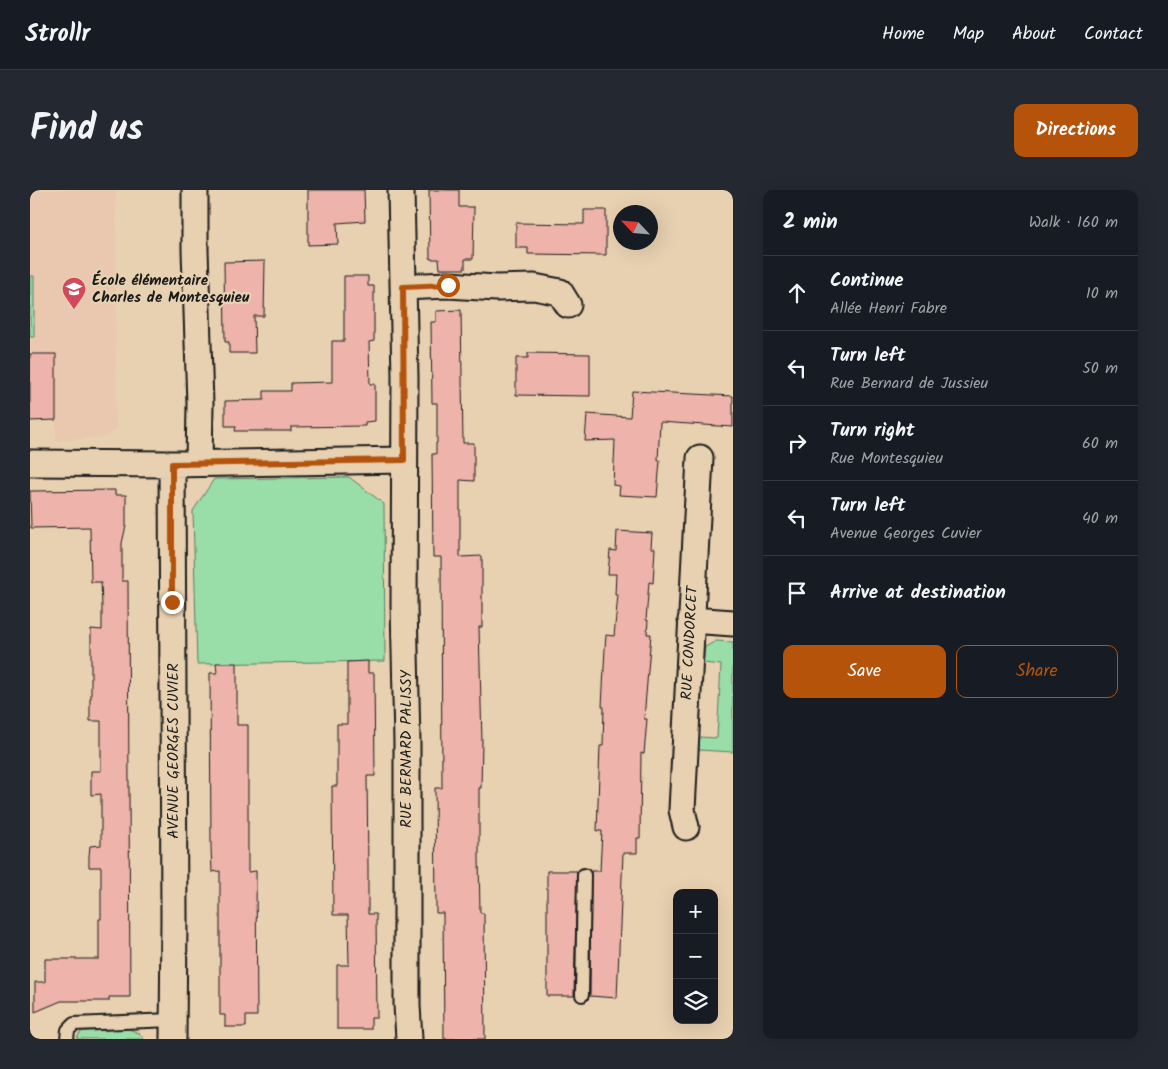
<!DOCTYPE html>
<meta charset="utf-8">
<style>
body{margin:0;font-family:Kalam,sans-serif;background:#242831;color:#f1f3f6}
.controls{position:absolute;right:15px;bottom:15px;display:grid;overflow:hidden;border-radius:10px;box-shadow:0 5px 20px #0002}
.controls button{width:45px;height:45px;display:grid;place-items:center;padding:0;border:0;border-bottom:1px solid #363941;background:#171b24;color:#f1f3f6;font:25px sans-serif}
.compass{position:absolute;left:583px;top:15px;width:45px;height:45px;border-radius:50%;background:#171b24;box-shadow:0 5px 20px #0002;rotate:296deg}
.stop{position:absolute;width:15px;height:15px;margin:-11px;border:4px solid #b45309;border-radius:50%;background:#fff}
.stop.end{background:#b45309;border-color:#fff;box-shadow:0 1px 5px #0008}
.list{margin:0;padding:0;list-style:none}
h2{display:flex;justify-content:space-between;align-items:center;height:65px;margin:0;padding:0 20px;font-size:21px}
h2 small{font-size:16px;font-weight:400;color:#9ea1a6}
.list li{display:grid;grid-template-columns:32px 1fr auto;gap:15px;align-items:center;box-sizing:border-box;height:75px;padding:0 20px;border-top:1px solid #363941}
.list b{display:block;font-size:19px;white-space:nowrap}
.list p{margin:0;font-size:16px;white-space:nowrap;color:#9ea1a6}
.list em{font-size:16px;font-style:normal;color:#9ea1a6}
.actions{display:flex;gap:10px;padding:15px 20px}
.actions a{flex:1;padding:11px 0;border:1px solid #b45309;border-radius:10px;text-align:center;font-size:18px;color:#b45309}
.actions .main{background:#b45309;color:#fff}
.icon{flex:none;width:28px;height:28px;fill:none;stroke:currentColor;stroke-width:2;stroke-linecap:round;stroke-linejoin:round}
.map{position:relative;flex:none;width:703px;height:849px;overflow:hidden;border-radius:10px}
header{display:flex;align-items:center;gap:30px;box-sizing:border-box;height:70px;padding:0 25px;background:#171b24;border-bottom:1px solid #363941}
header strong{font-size:24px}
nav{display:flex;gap:28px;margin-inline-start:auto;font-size:18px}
.intro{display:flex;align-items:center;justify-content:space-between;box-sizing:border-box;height:120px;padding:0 30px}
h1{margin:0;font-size:35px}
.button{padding:12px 22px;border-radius:10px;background:#b45309;color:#fff;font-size:18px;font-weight:700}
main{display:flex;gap:30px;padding:0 30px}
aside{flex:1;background:#171b24;border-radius:10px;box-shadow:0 5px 20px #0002}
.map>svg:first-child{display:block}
.built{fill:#eac8af}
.green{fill:#99dda9;stroke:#5a7c62}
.building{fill:#eeb3ab;stroke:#1c1c1c}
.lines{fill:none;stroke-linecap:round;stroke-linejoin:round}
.lane-casing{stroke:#1c1c1c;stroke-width:16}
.street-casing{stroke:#1c1c1c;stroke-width:29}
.lane{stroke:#e8d1b1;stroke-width:12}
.street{stroke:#e8d1b1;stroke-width:25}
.route{stroke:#b45309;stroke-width:6}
.labels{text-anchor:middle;stroke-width:4.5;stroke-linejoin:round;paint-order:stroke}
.poi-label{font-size:15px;font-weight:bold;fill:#1c1c1c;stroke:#e8d1b1;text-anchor:start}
.street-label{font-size:15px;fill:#1c1c1c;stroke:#e8d1b1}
</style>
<header>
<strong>Strollr</strong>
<nav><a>Home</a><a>Map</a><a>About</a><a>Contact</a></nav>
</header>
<div class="intro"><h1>Find us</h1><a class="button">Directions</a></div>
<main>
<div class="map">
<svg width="703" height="849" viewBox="0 0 703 849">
<rect width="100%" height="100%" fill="#e8d1b1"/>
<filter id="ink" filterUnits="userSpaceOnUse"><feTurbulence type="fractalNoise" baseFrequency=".02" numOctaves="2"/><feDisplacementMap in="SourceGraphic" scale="10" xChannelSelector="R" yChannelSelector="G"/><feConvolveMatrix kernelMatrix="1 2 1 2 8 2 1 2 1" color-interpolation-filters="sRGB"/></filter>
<g filter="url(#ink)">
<path class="built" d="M0,0H86V240L75,247L26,251V230L0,231Z"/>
<path class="green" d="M0,86H4V147H0Z
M319,287L354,314L355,471L167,474L163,321L184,289Z
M686,451L703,452V562L669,560V547L687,548L691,475L673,473L675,457Z
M99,839L109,843L114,849H47L49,844L53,841Z"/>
<path class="building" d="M278,0H334L335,31L307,33L308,54L278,55Z
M399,0H429V17H444L443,69H435V79H410L409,69H400Z
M554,20H576V65L498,64V58H486V33L554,34Z
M235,71L234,126H224L225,163H199V152H195L194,72Z
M314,86H338V96H344V151L339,152L340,194H345V231L335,232V236L261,237V241H205L206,236H195V211L234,210V201H261V193L302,192V151H314Z
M431,120L433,253H444V291L430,290V367L452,366V437H449L452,552L451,598H449V667L450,723H454L455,849H414L413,723H406L405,598H412L411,367H403L402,264H406V253H407V213H402L401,132H406V121Z
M498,163L560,164V206L486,205V168H498Z
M0,164H26V230L0,231Z
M602,201L703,206V237L630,232L628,270H630L627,307L589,305L590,296L583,295L585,250L555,251L557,224L600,227Z
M85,300V305H96V336L92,353V391H98L100,807H79V811H31L5,822V792H15V769H69V729H71V677H59V666L60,656L71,655V604L61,605V581H71V531H60V508H61V439L72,440V416L71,392H61L60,337L1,338L0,301Z
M587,341L622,343L621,358H625L623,393L619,392L616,430H618L617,444H621L614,529H617L614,564L611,563L610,648H607V663H593L587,808L560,806L561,681H570L572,641H567L570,556H573L574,517H572L575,458L576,445L584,446L588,405H585L586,384H578L580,360L586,361Z
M338,471V483H344L345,586H337L338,678V724H346L347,828H341V839H307V775H319L318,725H303L302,596H307V534H317V472Z
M186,473H207V535H218V682L226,681L227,826H216V837H195V825H190V681L182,682L181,657L180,483H187Z
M517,681H547L544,806H517Z"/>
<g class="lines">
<defs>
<path id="lane" d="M552,805L554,685
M37,849L38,840L44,834L142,830"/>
<path id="street" d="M165,0V60L170,214L169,273
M371,0L375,187L374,415L377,553V815L379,849
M373,97L418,95L467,98L504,97L530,102L538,115
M0,273L142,274L374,270
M142,274L144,728L143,849
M661,430L703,433
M656,637L652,620L670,268"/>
</defs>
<use href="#lane" class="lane-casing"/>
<use href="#street" class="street-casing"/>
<use href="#lane" class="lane"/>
<use href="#street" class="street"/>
</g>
</g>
<g class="lines" filter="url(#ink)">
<path class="route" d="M142,412V274L374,270L373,97L418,95"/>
</g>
<defs>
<symbol id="school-pin" viewBox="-11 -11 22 30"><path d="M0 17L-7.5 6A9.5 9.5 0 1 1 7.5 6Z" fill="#d1495b" stroke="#e8d1b1"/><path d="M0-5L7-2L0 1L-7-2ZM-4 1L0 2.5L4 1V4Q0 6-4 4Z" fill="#fff"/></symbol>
</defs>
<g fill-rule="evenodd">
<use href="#school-pin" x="30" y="85" width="28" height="38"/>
</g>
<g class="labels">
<g class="poi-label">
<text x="62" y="95">École élémentaire<tspan x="62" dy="17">Charles de Montesquieu</tspan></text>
</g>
<g class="street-label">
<text transform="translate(659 453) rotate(-87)" y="5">RUE CONDORCET</text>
<text transform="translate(376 559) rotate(-90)" y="5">RUE BERNARD PALISSY</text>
<text transform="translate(143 561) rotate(-90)" y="5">AVENUE GEORGES CUVIER</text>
</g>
</g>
</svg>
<div class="controls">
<button>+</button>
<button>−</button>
<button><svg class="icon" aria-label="layers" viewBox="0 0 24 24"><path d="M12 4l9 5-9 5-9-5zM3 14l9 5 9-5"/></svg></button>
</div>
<svg class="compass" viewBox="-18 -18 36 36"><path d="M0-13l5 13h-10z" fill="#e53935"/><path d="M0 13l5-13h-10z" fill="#9ea1a6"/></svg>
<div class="stop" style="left:418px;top:95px"></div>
<div class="stop end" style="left:142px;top:412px"></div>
</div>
<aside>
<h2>2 min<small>Walk · 160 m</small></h2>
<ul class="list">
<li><svg class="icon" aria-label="ahead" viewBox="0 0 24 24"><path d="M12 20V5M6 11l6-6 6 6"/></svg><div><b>Continue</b><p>Allée Henri Fabre</p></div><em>10 m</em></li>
<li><svg class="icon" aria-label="left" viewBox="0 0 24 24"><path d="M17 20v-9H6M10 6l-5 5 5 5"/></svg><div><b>Turn left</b><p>Rue Bernard de Jussieu</p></div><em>50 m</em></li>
<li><svg class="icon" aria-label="right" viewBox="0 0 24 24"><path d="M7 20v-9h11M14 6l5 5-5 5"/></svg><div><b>Turn right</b><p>Rue Montesquieu</p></div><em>60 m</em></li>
<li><svg class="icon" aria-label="left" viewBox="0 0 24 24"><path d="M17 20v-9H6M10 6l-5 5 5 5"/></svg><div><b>Turn left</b><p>Avenue Georges Cuvier</p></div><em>40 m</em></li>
<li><svg class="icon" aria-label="arrive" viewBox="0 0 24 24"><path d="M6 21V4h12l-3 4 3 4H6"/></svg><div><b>Arrive at destination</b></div></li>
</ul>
<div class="actions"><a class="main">Save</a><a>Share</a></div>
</aside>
</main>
